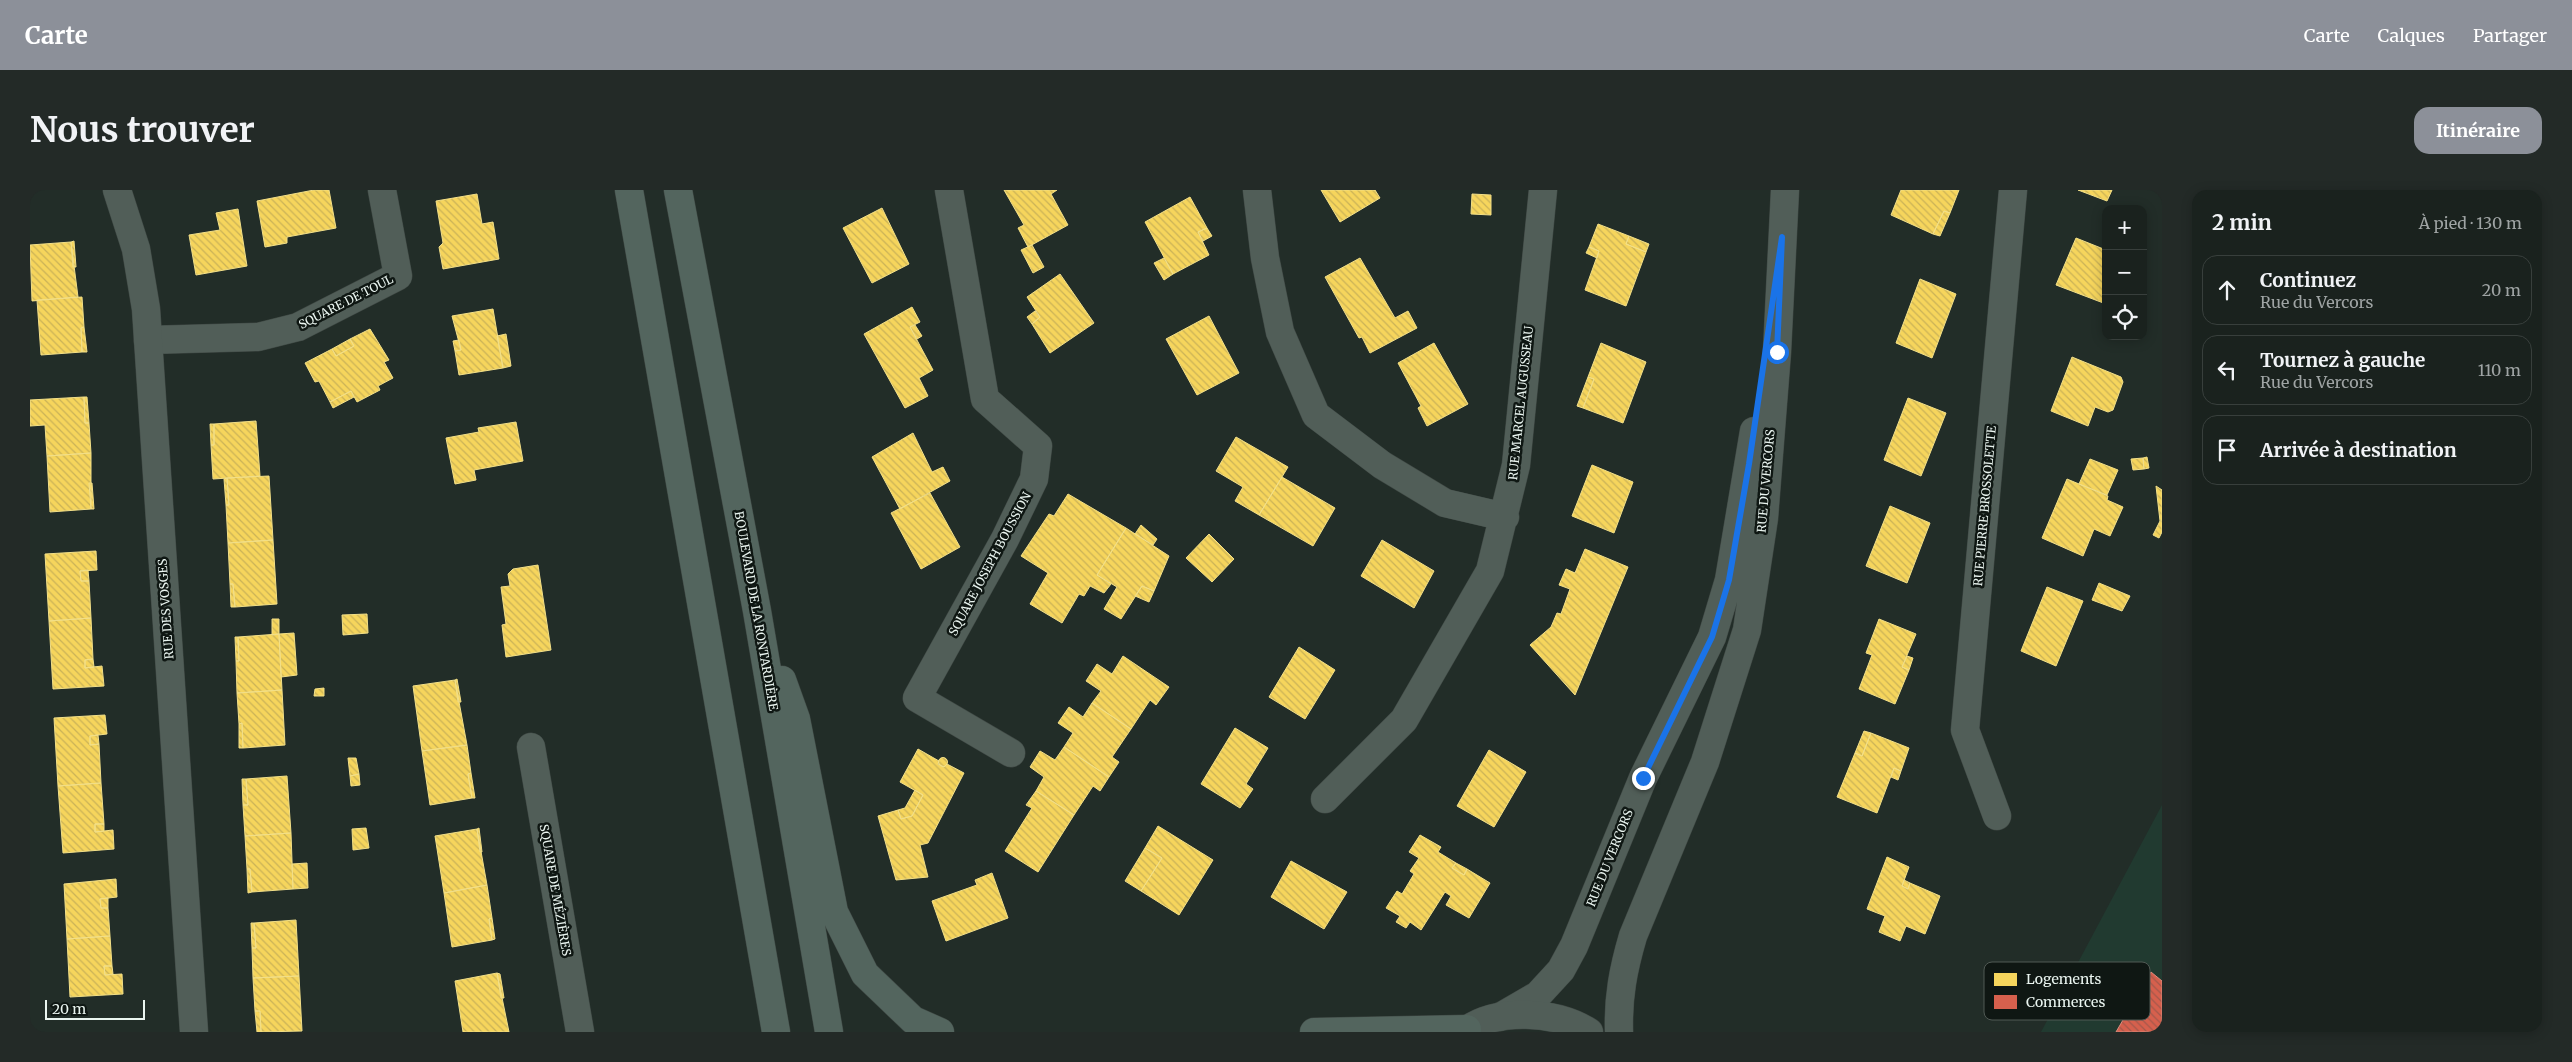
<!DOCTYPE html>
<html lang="fr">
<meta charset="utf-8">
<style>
body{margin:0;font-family:Merriweather,serif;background:#232a27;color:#f1f3f6}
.controls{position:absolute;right:15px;top:15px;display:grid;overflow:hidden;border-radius:10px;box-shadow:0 2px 12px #0003}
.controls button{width:45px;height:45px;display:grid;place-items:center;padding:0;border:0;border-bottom:1px solid #383f3c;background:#1a221e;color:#f1f3f6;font:25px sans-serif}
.scale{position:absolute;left:15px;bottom:12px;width:100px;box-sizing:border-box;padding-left:5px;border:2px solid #eaf5f0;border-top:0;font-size:14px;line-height:18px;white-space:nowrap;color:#eaf5f0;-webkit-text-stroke:4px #0f1713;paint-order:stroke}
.stop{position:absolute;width:15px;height:15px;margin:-11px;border:4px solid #1a73e8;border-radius:50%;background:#fff}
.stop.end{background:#1a73e8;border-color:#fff;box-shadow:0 1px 5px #0008}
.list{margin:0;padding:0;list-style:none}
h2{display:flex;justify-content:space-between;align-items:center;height:65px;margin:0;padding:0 20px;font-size:21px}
h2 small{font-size:16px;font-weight:400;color:#9fa4a4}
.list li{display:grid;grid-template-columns:32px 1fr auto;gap:15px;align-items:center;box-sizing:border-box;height:70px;margin:0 10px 10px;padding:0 10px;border:1px solid #383f3c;border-radius:15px}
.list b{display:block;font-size:19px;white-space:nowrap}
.list p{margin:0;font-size:16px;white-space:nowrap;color:#9fa4a4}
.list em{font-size:16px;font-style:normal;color:#9fa4a4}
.icon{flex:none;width:28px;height:28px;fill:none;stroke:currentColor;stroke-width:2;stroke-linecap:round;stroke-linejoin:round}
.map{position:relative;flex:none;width:2132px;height:842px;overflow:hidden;border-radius:15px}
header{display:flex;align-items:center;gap:30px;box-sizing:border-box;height:70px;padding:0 25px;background:#8c9099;color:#fff}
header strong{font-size:24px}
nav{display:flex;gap:28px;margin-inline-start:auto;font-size:18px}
.intro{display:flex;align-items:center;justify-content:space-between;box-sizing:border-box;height:120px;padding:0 30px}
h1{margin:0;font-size:35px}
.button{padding:12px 22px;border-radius:15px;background:#8c9099;color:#fff;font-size:18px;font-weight:700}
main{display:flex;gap:30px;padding:0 30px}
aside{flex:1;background:#1a221e;border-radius:15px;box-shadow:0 2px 12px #0003}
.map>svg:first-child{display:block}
.built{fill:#213a30}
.homes{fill:url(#homes-back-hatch);stroke:#f2df88}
.shops{fill:url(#shops-back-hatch);stroke:#dc8d7e}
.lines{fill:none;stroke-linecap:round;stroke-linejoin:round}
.minor-casing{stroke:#3f4844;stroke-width:29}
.tertiary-casing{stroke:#3f4844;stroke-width:29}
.primary-casing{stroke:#3f4844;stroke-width:29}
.minor{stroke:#515e58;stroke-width:28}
.tertiary{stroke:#515e58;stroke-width:28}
.primary{stroke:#53655e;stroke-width:28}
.route{stroke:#1a73e8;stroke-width:6}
.labels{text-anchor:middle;stroke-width:5;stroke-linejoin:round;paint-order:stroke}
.street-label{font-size:12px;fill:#eaf5f0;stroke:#0f1713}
.key{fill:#0f1713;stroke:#515a55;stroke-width:1}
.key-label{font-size:14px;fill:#eaf5f0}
</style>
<header>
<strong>Carte</strong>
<nav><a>Carte</a><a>Calques</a><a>Partager</a></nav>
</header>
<div class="intro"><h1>Nous trouver</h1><a class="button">Itinéraire</a></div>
<main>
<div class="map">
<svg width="2132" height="842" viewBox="0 0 2132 842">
<defs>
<pattern id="homes-back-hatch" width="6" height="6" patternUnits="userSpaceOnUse" patternTransform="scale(1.25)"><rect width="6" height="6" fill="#f6d55c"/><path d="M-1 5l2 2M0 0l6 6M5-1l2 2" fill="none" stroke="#cab257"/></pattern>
<pattern id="shops-back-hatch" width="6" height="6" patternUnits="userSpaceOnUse" patternTransform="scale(1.25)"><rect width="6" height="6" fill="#d6604d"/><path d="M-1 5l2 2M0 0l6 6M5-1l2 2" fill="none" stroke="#a4584b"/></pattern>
</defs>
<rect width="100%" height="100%" fill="#222d28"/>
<path class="built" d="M2132,615V842H2011Z"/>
<path class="homes" d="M284,0H299L306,38L257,47V53L235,57L227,11Z
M974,0H1027L1021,4L1038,35L998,57L988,38L994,35Z
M1291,0H1345L1350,8L1310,32Z
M1871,0H1929L1920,23L1914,21L1903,44L1861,25Z
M2048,0H2082L2077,11Z
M447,4L452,34L463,32L469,69L413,79L409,57L413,53L406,11Z
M1442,4L1461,5V25L1441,24Z
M1160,7L1177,38L1168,42L1179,65L1143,84L1115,32Z
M852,18L879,74L842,93L813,38Z
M208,19L217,76L166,85L159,45L190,40L186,23Z
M1914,21L1920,23L1910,46L1903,44Z
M1568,34L1599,46L1596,54L1616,62L1596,116L1555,100L1569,61L1559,57Z
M1177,38L1182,46L1173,51L1168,42Z
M1599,46L1619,54L1616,62L1596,54Z
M2046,48L2076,60V114L2026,95Z
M44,51L46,77H43L41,52Z
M41,52L48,107L2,111L0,55Z
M1002,55L1014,77L1003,83L991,60Z
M1559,57L1569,61L1567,68L1556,63Z
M1134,68L1143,84L1134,90L1124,73Z
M1330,68L1365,128L1378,121L1387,138L1340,163L1332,147L1329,148L1295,87Z
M1030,84L1064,133L1020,163L1002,134L1010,127L997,107Z
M1890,89L1926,104L1902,168L1866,153Z
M52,107L54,137L51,138L52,162L11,165L7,110Z
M882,117L890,132L880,137L903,180L889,188L898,206L875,218L834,144Z
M463,119L473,178L429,185L425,161L431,160L422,126Z
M1005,121L1010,127L1002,134L997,127Z
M1179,126L1209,183L1167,205L1136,149Z
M885,135L892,146L887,149L880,137Z
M54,137L57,162H52L51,138Z
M340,139L359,170L354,172L363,188L348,196L350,200L327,212L321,201L300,212L289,191L285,192L275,173L302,159L306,166L324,156L320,149Z
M476,144L481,176L473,178L467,146Z
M320,149L324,156L306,166L302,159Z
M429,150L431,160L425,161L423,151Z
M1404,153L1438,214L1397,236L1388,218L1391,216L1368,173Z
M1571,153L1616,172L1593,233L1553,218L1564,189L1558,187Z
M2042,167L2091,187L2093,192L2083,220L2078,222L2065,217L2058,236L2021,221Z
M1558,187L1564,189L1553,218L1547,216Z
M321,201L324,207L303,218L300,212Z
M54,207H57L59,233H55Z
M54,207L55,233H59L61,263L17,266L15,235L0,236V210Z
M1878,208L1916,223L1891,286L1854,270Z
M226,231L230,286L183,289L181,255H184V234Z
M486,232L493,271L444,280L446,290L425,294L416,248L449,242L448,238Z
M180,234H184V255H181Z
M883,243L902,282L913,277L920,291L870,319L842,267Z
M1206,247L1258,277L1229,325L1205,311L1213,297L1186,281Z
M61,263V319L20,322L17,266Z
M2117,267L2119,278L2114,279L2113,268Z
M2113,268L2114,279L2103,280L2101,269Z
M2060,269L2088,280L2077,305L2049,294Z
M1562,275L1603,292L1584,343L1542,326Z
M239,286L243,350L198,353L196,315H199L197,288Z
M1252,287L1305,318L1283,356L1229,325Z
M197,288L199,315H196L194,289Z
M2037,289L2078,306L2077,310L2093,317L2080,346L2064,339L2053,366L2012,348Z
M59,293H62L64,319H61Z
M2126,296L2132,300V342L2129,348L2123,345L2130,331Z
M900,303L930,357L891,379L861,323Z
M1038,304L1096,338L1067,385L1081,394L1074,403L1060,396L1054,406L1049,404L1032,433L1000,414L1018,383L991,366L1019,324L1024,326Z
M1860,316L1900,333L1877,393L1836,376Z
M1111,335L1127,349L1123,355L1105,344Z
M1096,338L1139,366L1124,401L1112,396L1091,429L1074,419L1087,397L1067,385Z
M1179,344L1204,369L1182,392L1156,368Z
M243,350L247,414L205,417L203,394H200L198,353Z
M1352,350L1404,381L1384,418L1331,386Z
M1555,359L1598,377L1545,505L1500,455L1521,437L1527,423L1531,424L1540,399L1529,395L1536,379L1545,383Z
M66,361L67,380L50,381L51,391H59L61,428L19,431L15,364Z
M508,375L521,460L476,467L472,435L476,434L471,397L480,396L478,384L483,379Z
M58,380L59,391H51L50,381Z
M2069,393L2100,406L2092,421L2062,410Z
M200,394H203L205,417H201Z
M1112,396L1124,401L1119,412L1105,406Z
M2017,397L2053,411L2026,476L1991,461Z
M337,424L338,443L313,445L312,425Z
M61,428L63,469L55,470V478L72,476L74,496L23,499L19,431Z
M242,429H249V444L242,445Z
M1849,429L1886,444L1872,477L1879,480L1865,514L1829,499L1842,465L1836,463Z
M264,443L267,485L251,487L249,444Z
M249,444L252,500L207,503L206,471H209L208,447Z
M205,447H208L209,471H206Z
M1269,457L1305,480L1275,529L1239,507Z
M1093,466L1139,497L1126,515L1120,510L1101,539L1062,513L1071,501L1056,491L1067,474L1082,484Z
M1877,466L1883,468L1879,480L1872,477Z
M63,469L64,477L55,478V470Z
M427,489L431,512H428L425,490Z
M425,490L437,555L392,561L383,496Z
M294,498V506H284L285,499Z
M252,500L255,555L213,558L212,533L209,534L207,503Z
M1062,513L1101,539L1082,567L1089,572L1079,587L1034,557L1043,543L1028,533L1039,517L1053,527Z
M75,525L77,544L60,546V555L69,554L71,593L28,596L24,528Z
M212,533L213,558H209V534Z
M1205,538L1238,558L1216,594L1223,599L1210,618L1171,594Z
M1834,541L1841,543L1832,566L1825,563Z
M1841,543L1879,558L1871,581L1864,578L1847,623L1807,607L1825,563L1832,566Z
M68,545L69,554L60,555V546Z
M437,555L441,583L438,584L442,608L400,615L392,561Z
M1034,557L1079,587L1070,601L1063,596L1044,625L1006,601L1014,587L1000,577L1010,561L1025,570Z
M888,559L909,571L908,574L914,577L917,574L934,583L898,653L890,655L898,687L866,690L848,626L868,620L871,629L882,626L893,605L870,592Z
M1459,560L1496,582L1464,637L1427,616Z
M908.5 572a4.5 4.5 0 1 1 9 0a4.5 4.5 0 1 1-9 0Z
M318,568H326L329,584L320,586Z
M1864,578L1871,581L1868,590L1861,587Z
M441,583L445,608H442L438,584Z
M329,584L330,595L321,596L320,586Z
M257,586L261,643L215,646L213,615H218L216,589Z
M212,589H216L218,615H213Z
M71,593L74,634H65V642L83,640L84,659L33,663L28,596Z
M885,600L893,605L882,626L871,629L868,620L875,618Z
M1006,601L1044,625L1008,682L975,661L1002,618L996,615Z
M65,634H74V641L65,642Z
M1128,636L1183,670L1149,725L1111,701L1132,668L1115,658Z
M336,638L339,658L323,660L322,639Z
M449,638L452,662H450L447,639Z
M447,639L457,695L414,703L405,646Z
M261,643L263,699L222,702L220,679H217L215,646Z
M1390,645L1411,657L1408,662L1426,673L1422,678L1434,685L1437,679L1460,693L1439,728L1416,715L1421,706L1415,702L1391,740L1380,732L1376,738L1366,732L1370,726L1356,718L1367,701L1372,704L1384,684L1380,681L1389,668L1379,662Z
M1115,658L1132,668L1111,701L1095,691Z
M1857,667L1879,677L1872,696L1878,699L1880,693L1910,706L1895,744L1876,736L1870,751L1849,742L1855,726L1837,719Z
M1261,671L1317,702L1294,739L1241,707Z
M277,673L278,698L263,699L262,674Z
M1426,673L1437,679L1434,685L1422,678Z
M217,679H220L222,702L218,703Z
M962,683L978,728L916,751L902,711L947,695L945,690Z
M86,689L87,707L70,709L71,718H78L80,746L37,749L34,694Z
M1874,690L1880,693L1878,699L1872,696Z
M457,695L462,728L459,729L462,750L422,757L414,703Z
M78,708V718H71L70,709Z
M462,728L465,749L462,750L459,729Z
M266,730L269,786L223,788L222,758H226L224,733Z
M221,733H224L226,758H222Z
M80,746L82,776H74L75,785L92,784L93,804L40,807L37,749Z
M74,776H82L83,784L75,785Z
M467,783L470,784L474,808H471Z
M467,783L479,842H433L425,791Z
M269,786L272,841L231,842L230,821H225L223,788Z
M225,821H230L231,842H227Z"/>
<path class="shops" d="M2121,782L2132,791V842H2086Z"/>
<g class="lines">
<defs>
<path id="minor" d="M919,0L955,209L1008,256L1004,289L975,349L887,508L981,563
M1227,0L1235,68L1250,142L1286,225L1352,275L1415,313L1475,327
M118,150L228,147L268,137L368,86L352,0
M501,557L550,842
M1295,609L1374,530L1460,381L1486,275L1513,0
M1967,626L1935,540L1983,0
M1470,827L1508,805L1531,780L1544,756L1613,588L1682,447L1699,390L1724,241
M1589,842C1588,807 1593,780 1603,746L1675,572L1717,440L1734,328L1747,162L1755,0"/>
<path id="tertiary" d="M87,0L106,59L116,119L164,842
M1434,842C1466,817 1526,821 1559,842"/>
<path id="primary" d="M599,0L746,842
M648,0L727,421L799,842
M752,490L766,529L804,722L835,784L883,830L910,842
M1284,842L1437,839"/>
</defs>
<use href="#minor" class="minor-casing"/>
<use href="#tertiary" class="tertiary-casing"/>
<use href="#primary" class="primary-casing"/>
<use href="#minor" class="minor"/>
<use href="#tertiary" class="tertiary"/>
<use href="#primary" class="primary"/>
</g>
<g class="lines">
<path class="route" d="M1613,588L1682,447L1699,390L1719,274L1752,47L1747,162"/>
</g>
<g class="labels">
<g class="street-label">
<text transform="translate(316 112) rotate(-27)" y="4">SQUARE DE TOUL</text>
<text transform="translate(1491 213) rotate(-84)" y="4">RUE MARCEL AUGUSSEAU</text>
<text transform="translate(1736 291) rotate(-85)" y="4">RUE DU VERCORS</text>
<text transform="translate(1955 316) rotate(-85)" y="4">RUE PIERRE BROSSOLETTE</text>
<text transform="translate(960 374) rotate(-62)" y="4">SQUARE JOSEPH BOUSSION</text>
<text transform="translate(136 419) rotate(-94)" y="4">RUE DES VOSGES</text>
<text transform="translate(726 421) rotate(80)" y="4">BOULEVARD DE LA RONTARDIÈRE</text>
<text transform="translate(1580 668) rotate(-68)" y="4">RUE DU VERCORS</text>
<text transform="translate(525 700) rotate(80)" y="4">SQUARE DE MÉZIÈRES</text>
</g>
</g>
<rect x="1954" y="772" width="166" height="58" rx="8" class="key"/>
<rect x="1964" y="783" width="23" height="13" fill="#f6d55c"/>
<rect x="1964" y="805" width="23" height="14" fill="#d6604d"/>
<g class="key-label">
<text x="1996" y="794">Logements</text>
<text x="1996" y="817">Commerces</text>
</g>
</svg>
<div class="controls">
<button>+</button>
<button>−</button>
<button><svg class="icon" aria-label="locate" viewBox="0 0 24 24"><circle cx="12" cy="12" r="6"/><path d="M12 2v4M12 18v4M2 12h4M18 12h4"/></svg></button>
</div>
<div class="scale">20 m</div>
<div class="stop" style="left:1747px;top:162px"></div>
<div class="stop end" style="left:1613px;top:588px"></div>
</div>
<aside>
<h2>2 min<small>À pied · 130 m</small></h2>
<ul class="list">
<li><svg class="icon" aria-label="ahead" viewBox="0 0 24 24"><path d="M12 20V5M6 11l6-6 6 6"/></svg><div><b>Continuez</b><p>Rue du Vercors</p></div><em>20 m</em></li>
<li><svg class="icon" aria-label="left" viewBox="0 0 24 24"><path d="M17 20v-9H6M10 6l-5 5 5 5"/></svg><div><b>Tournez à gauche</b><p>Rue du Vercors</p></div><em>110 m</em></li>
<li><svg class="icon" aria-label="arrive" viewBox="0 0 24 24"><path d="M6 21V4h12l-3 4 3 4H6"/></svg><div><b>Arrivée à destination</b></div></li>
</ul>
</aside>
</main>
